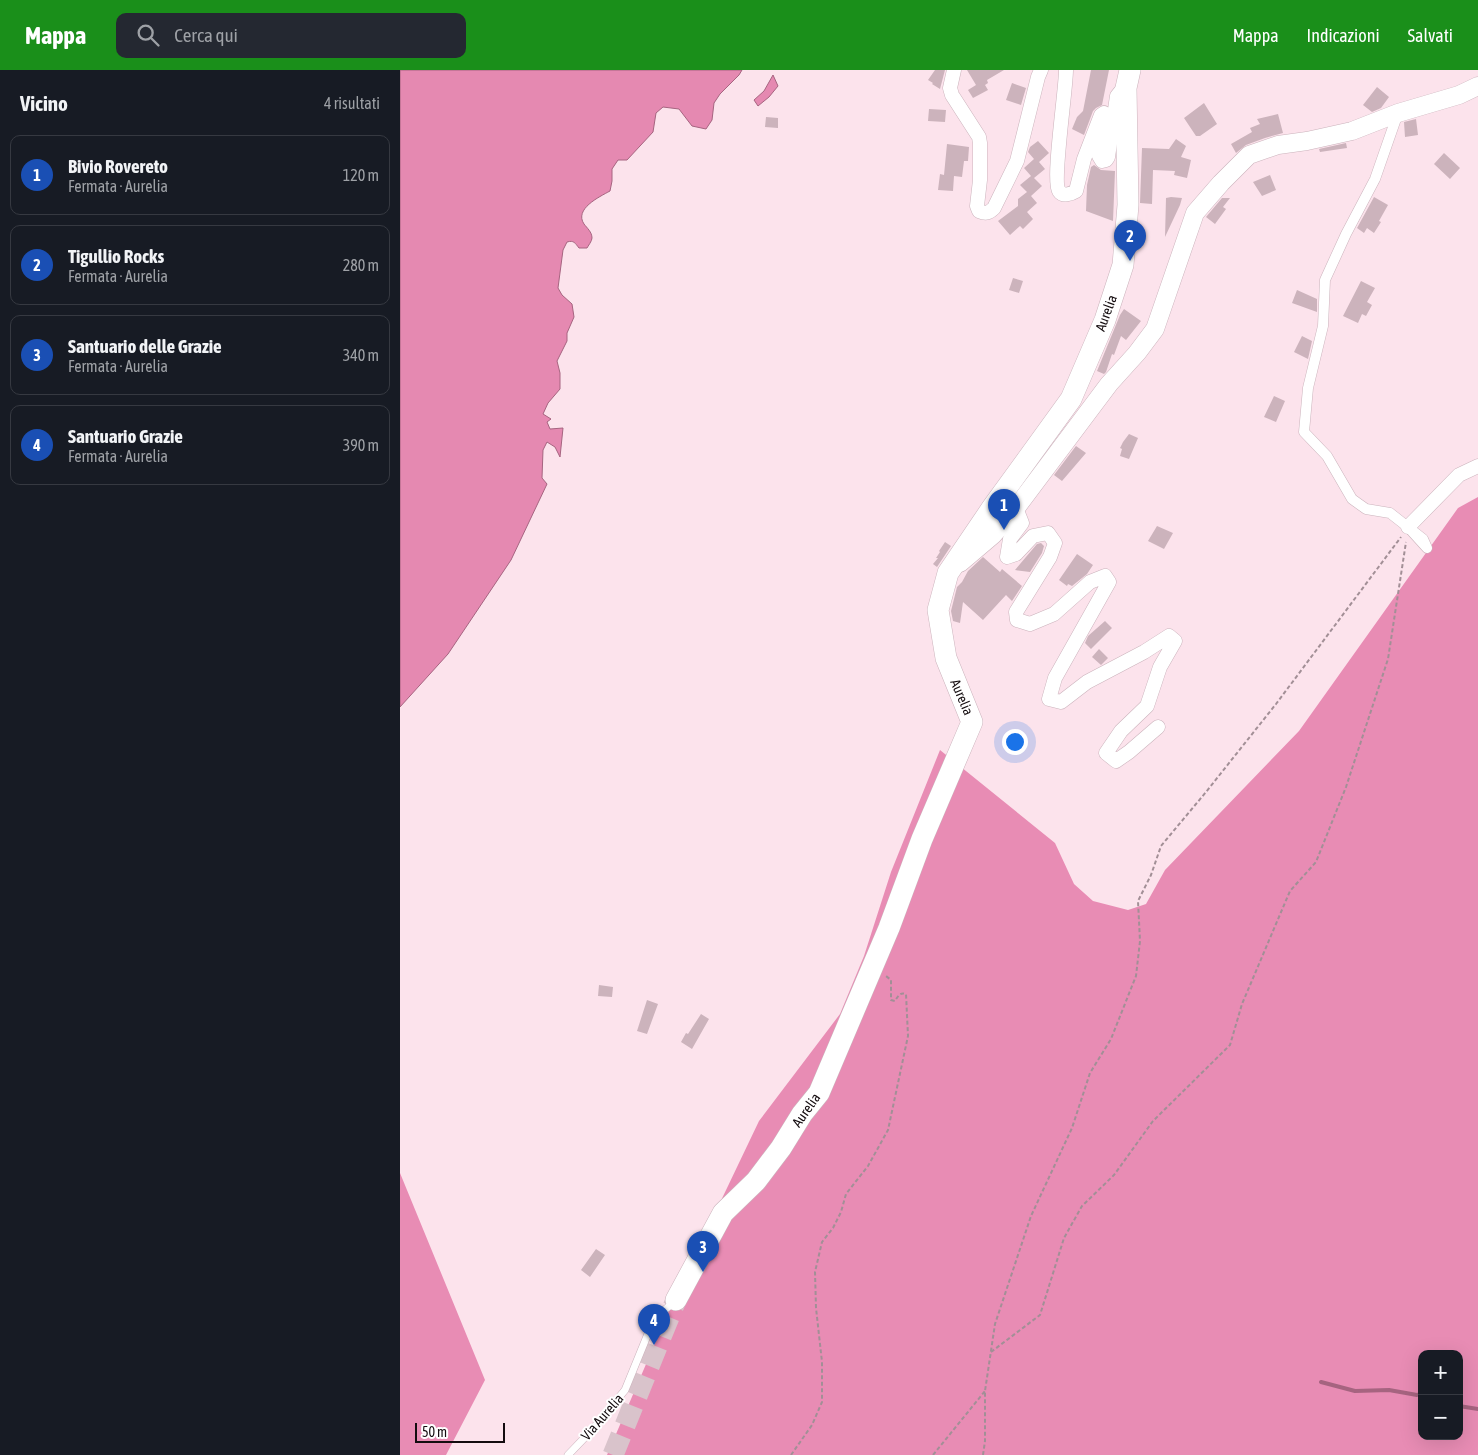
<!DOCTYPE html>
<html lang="it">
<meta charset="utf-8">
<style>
body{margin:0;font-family:"Asap Condensed",sans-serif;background:#242831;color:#f1f3f6}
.controls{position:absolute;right:15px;bottom:15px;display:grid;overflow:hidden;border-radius:10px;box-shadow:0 5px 20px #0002}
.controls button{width:45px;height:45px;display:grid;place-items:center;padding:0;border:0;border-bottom:1px solid #363941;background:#171b24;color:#f1f3f6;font:25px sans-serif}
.scale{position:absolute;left:15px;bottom:12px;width:90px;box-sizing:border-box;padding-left:5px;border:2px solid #140c0f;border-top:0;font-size:14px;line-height:18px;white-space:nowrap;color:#140c0f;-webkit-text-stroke:4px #fff;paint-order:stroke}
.you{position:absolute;left:614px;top:671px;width:18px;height:18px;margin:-12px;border:4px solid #fff;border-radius:50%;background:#1a73e8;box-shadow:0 0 0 8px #1a73e833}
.badge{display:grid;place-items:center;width:32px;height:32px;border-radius:50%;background:#1a8f1a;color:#fff;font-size:16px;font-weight:700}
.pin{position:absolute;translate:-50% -41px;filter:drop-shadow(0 1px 2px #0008)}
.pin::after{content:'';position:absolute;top:26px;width:18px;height:15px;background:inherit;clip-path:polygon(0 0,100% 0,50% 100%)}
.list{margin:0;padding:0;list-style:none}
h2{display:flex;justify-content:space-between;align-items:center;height:65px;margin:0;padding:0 20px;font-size:21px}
h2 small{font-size:16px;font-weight:400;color:#9ea1a6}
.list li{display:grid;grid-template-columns:32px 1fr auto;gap:15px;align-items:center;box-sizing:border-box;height:80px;margin:0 10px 10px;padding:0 10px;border:1px solid #363941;border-radius:10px}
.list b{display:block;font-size:19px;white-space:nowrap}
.list p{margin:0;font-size:16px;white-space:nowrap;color:#9ea1a6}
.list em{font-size:16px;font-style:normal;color:#9ea1a6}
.icon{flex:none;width:28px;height:28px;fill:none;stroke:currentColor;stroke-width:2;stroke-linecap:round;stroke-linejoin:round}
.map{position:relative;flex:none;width:1078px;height:1385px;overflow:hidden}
header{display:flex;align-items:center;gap:30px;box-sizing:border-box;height:70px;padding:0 25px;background:#1a8f1a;color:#fff}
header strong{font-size:24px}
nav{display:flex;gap:28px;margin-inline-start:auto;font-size:18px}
.search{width:350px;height:45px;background:#242831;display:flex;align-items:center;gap:12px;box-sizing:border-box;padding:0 18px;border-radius:10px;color:#9ea1a6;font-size:19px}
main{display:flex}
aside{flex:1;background:#171b24}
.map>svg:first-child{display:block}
.forest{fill:#e88cb4;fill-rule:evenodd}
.water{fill:#e589b1;stroke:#a66480}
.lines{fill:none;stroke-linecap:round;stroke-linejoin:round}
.stream{stroke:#a66480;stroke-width:4}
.building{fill:#ccb3bc}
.primary-tunnel{stroke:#d9c3cb;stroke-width:21;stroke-dasharray:21 11;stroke-linecap:butt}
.service-casing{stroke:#cbb3bc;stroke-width:8}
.pedestrian-casing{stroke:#cbb3bc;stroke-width:11}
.minor-casing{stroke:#cbb3bc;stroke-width:15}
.tertiary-casing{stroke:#cbb3bc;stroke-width:19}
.primary-casing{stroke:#cbb3bc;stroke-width:22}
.path{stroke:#a28f96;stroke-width:2;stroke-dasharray:4 2.5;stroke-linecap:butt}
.service{stroke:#fff;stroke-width:7}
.pedestrian{stroke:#fff;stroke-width:10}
.minor{stroke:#fff;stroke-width:14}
.tertiary{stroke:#fff;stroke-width:18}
.primary{stroke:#fff;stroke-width:21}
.labels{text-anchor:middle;stroke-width:4;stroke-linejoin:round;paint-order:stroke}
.street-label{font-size:14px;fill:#140c0f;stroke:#fff}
</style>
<header>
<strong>Mappa</strong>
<div class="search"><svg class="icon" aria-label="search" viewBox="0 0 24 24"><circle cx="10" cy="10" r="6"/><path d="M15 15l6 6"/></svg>Cerca qui</div>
<nav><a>Mappa</a><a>Indicazioni</a><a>Salvati</a></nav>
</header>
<main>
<aside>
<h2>Vicino<small>4 risultati</small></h2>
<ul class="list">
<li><span class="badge" style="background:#1a4fb4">1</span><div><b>Bivio Rovereto</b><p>Fermata · Aurelia</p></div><em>120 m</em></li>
<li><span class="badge" style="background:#1a4fb4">2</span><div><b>Tigullio Rocks</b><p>Fermata · Aurelia</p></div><em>280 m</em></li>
<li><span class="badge" style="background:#1a4fb4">3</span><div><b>Santuario delle Grazie</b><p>Fermata · Aurelia</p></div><em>340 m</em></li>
<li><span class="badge" style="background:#1a4fb4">4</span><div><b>Santuario Grazie</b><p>Fermata · Aurelia</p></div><em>390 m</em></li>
</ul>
</aside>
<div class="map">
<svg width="1078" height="1385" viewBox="0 0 1078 1385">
<rect width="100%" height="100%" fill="#fce3ec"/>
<path class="forest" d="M1078,427V1385H207L274,1229L359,1051L440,944L464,886L491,802L540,680L655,773L674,814L693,831L728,840L746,834L765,800L899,661L1058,438ZM1022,1284H1059V1366H1022Z
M0,1103L85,1310L46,1385H0Z"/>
<path class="water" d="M0,0H342L339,5L320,24L314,33L312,50L306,59L292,56L279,39L263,37L256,43L253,62L227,90H218L212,99V111L210,121C199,127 174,139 184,154C187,158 192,162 192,168C192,171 188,176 187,178H179C175,173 174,170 167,172L163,180L158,218L162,225L172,234L174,247L167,263V271L157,291L160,303V319L148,333L143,344L151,349L147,352L150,359L163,358L160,387L155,377L147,372L143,380L142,408L147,414L111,490L48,584L0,637Z
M373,5L378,16L369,27L358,36L354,30L364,21Z"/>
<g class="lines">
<path class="stream" d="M921,1312L955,1321L989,1320L1017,1325L1022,1323
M1059,1336L1078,1339"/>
</g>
<path class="building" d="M535,0H545L540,19L532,14L533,13L528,10Z
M567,0H604L587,10L588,13L585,15L588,20L573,28L568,20L576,15Z
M691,0H709L702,35L696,38L693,41L684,65L672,59L677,47L683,41Z
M612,13L626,18L621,35L606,30Z
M977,17L989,27L981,38L972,42L963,35Z
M804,33L817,54L800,66H796L784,48Z
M529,39L546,40L545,52L528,51Z
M878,44L883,63L865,68L846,75L836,83L831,74L852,62L850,58L860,54L857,49Z
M366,47L378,48V58L365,57Z
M1016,49L1018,65L1005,67L1004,52Z
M776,69L786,76L781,87L791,90L787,108L774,105L775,101L753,100L752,134L740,133L742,78L769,79Z
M638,71L649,83L639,92L645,99L634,108L642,116L631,126L637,133L627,142L633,149L623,159L620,156L610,165L598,151L618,136V129L627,122L620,115L631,106L624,98L634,89L628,82L630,77Z
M946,73L947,78L920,82L919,79Z
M547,74L569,77L568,91H564L562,107L554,106L553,121L538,120L540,104L544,105Z
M1044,83L1060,98L1050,109L1034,94Z
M694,95L701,100L715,101L713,151L686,141L687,115L691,97Z
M870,105L876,120L862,126L853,112Z
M771,127L782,128L780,135L765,167L766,128Z
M974,127L988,135L979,151L981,152L974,163L967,158L964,163L957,158Z
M822,128H830L823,137L826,139L815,154L806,147Z
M613,208L623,211L619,223L609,220Z
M961,211L975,218L967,232L972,235L966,246L962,244L958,253L943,246Z
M897,220L917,229V242L892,233Z
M724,239L741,251L726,270L721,266L714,285L712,284L706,302L704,304L697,301L720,245Z
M902,266L912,271L908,289L894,282Z
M874,326L885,331L876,352L864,347Z
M729,364L738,368L729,389L720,386L722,379L720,378L723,372Z
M676,376L686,383L662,411L654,405Z
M757,456L773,463L764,479L748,471Z
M545,472L551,476L537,497L533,494L538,488H536L540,482L539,481Z
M641,473L644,476L642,483L630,502L615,500L637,474Z
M677,484L693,495L687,504L672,516L668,514L667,516L659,510Z
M583,487L600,502L602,499L622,516L612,531L606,525L583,550L563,532L560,553L553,551L551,541L557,517L562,512L568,501Z
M705,551L712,558L691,579L685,573L688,566Z
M699,579L708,588L701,595L692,587Z
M199,915L213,917L212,927L198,926Z
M247,930L258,934L247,964L237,961Z
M301,944L309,949L292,979L281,972L286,963L288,964Z
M196,1179L205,1185L190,1207L181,1200Z"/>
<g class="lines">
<path class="primary-tunnel" d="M213,1385L276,1230"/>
<defs>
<path id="service" d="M168,1385L192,1360L225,1320L254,1249L274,1232"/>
<path id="pedestrian" d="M998,43L975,109L946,164L925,210L923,256L908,318L904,362L927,386L952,429L966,439L990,443L1023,469L1027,478L1008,457"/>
<path id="minor" d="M554,0L550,18L552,25L579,67L580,73V110L577,136L579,141C586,144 589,143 594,138L617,91L638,7L641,0
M666,0C666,20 652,111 659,121C663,127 671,124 676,121L684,89L701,45L704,43L707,45L706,49L699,86L702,91L706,90L708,87L717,26L721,21
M616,438L622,453L610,469L607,487L616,484L633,466L648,463L655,473L650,487L616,542L617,550L630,554L654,544L690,512L705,506L709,512L655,608L649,629L661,632L687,612L744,582L769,566L775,571L760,597L747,636L721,661L706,683L716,691L729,682L758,657
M1008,457L1059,405L1078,396"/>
<path id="tertiary" d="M560,493L593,465L616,438L709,314L737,283L755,259L795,143L821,113L849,85L878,75L907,71L952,61L998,43L1059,25L1078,16"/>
<path id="primary" d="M276,1230L323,1143L356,1111L381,1078L402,1044L419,1023L489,858L522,769L572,652L546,588L538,540L548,503L592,438L671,329L705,250L723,195L728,135L726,18L730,0"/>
</defs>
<use href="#service" class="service-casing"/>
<use href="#pedestrian" class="pedestrian-casing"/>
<use href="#minor" class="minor-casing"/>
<use href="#tertiary" class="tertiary-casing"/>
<use href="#primary" class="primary-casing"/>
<path class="path" d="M591,1282L640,1245L664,1168L682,1136L714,1105L753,1051L830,975L842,934L890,821L916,792L946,717L988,589L1006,472
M391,1385L412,1355L422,1332V1292L416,1238L415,1202L422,1172L433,1158L441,1142L446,1124L468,1096L488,1060L508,966L506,924C500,922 498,926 495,931L491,930V910L486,906
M533,1385L585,1321
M583,1385L585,1371V1321L595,1254L631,1146L672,1058L690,1003L711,969L736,906L740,871L738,831L751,805L761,776L806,722L876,634L1001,467"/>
<use href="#service" class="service"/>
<use href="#pedestrian" class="pedestrian"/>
<use href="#minor" class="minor"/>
<use href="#tertiary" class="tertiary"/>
<use href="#primary" class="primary"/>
</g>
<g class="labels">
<g class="street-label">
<text transform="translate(706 243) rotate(-70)" y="5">Aurelia</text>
<text transform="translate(562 627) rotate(67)" y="5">Aurelia</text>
<text transform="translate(406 1040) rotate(-55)" y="5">Aurelia</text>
<text transform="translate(202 1347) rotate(-49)" y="5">Via Aurelia</text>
</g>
</g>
</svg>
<div class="controls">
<button>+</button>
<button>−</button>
</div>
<div class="scale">50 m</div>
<div class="you"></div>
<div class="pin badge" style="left:604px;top:460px;background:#1a4fb4">1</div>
<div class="pin badge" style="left:730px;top:191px;background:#1a4fb4">2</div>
<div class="pin badge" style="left:303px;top:1202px;background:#1a4fb4">3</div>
<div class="pin badge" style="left:254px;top:1275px;background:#1a4fb4">4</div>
</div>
</main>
